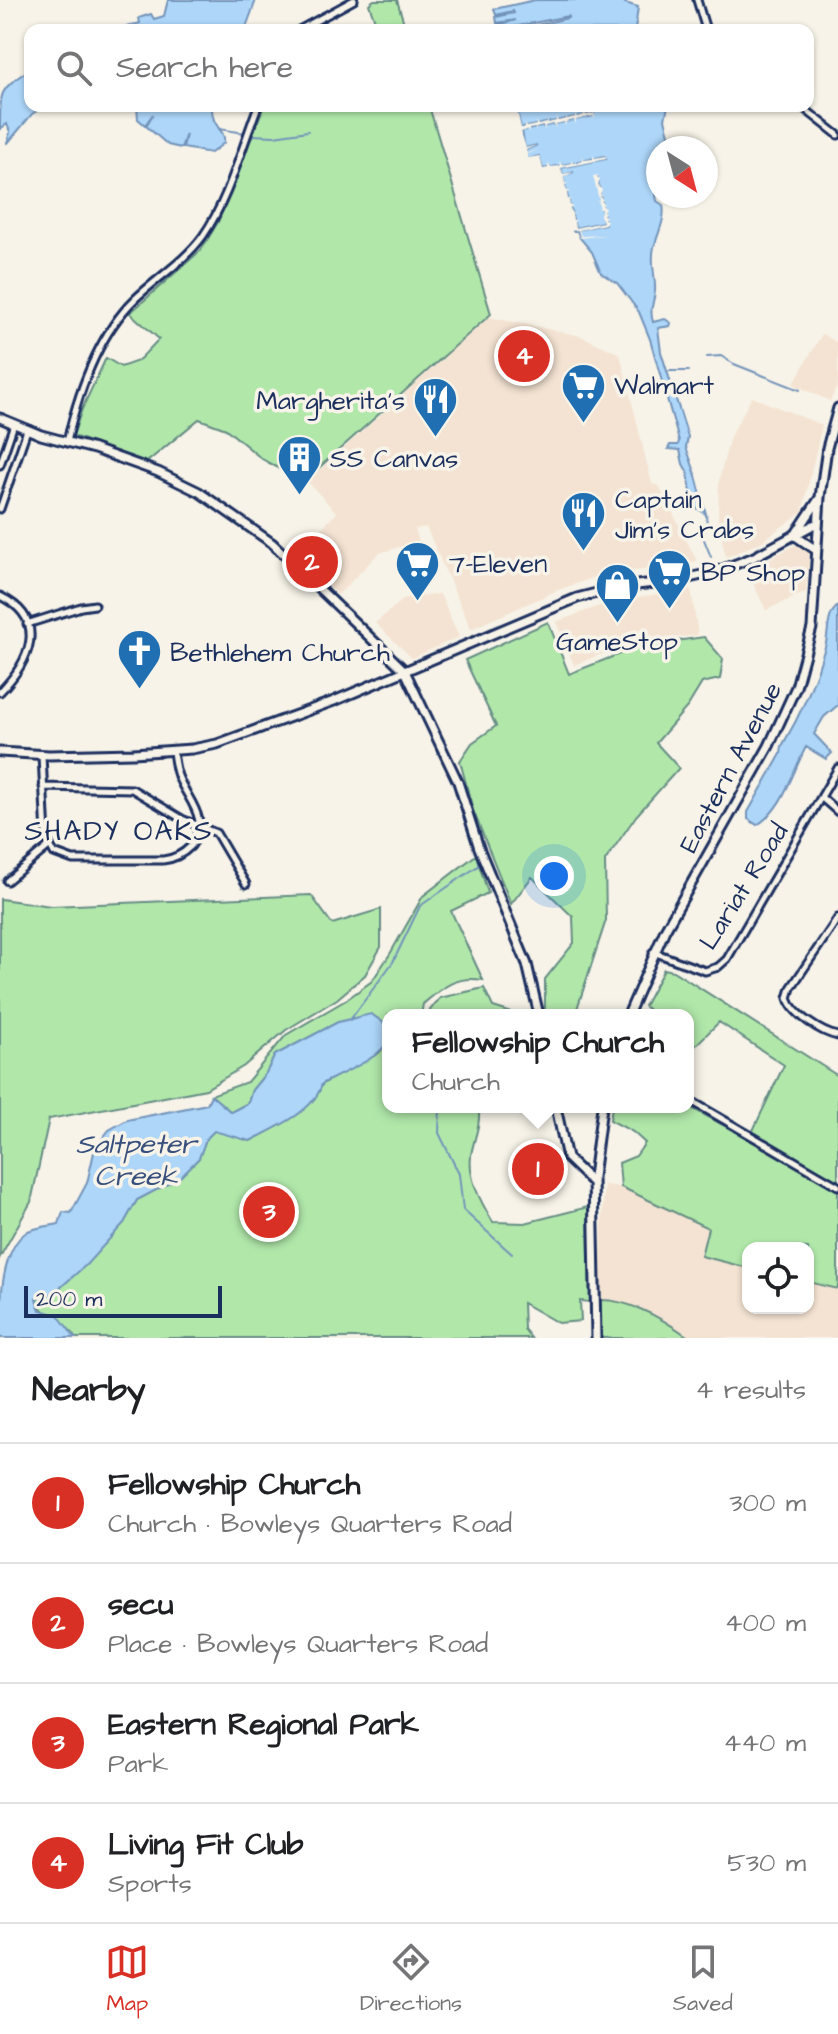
<!DOCTYPE html>
<meta charset="utf-8">
<style>
body{margin:0;font-family:"Architects Daughter",sans-serif;background:#f2f2f2;color:#202124}
.controls{position:absolute;right:24px;bottom:24px;display:grid;overflow:hidden;border-radius:16px;box-shadow:0 2px 6px #0004}
.controls button{width:72px;height:72px;display:grid;place-items:center;padding:0;border:0;border-bottom:2px solid #e0e0e0;background:#fff;color:#202124;font:40px sans-serif}
.compass{position:absolute;left:646px;top:136px;width:72px;height:72px;border-radius:50%;background:#fff;box-shadow:0 2px 6px #0004;rotate:144deg}
.scale{position:absolute;left:24px;bottom:20px;width:198px;box-sizing:border-box;padding-left:8px;border:4px solid #1b2f5e;border-top:0;font-size:22px;line-height:28px;white-space:nowrap;color:#1b2f5e;-webkit-text-stroke:6px #f7f3e8;paint-order:stroke}
.you{position:absolute;left:554px;top:876px;width:28px;height:28px;margin:-20px;border:6px solid #fff;border-radius:50%;background:#1a73e8;box-shadow:0 0 0 12px #1a73e833}
.badge{display:grid;place-items:center;width:52px;height:52px;border-radius:50%;background:#d93025;color:#fff;font-size:26px;font-weight:700}
.pin{position:absolute;translate:-50% -50%;border:4px solid #fff;box-shadow:0 2px 8px #0006}
.popup{position:absolute;left:382px;top:1009px;width:312px;height:104px;box-sizing:border-box;display:grid;place-content:center;border-radius:16px;background:#fff;filter:drop-shadow(0 2px 6px #0005);font-size:26px;white-space:nowrap;color:#757577}
.popup b{font-size:30px;color:#202124}
.popup::after{content:'';position:absolute;left:50%;top:100%;margin-left:-16px;border:16px solid transparent;border-top-color:#fff}
.list{margin:0;padding:0;list-style:none}
h2{display:flex;justify-content:space-between;align-items:center;height:104px;margin:0;padding:0 32px;font-size:34px}
h2 small{font-size:26px;font-weight:400;color:#757577}
.list li{display:grid;grid-template-columns:52px 1fr auto;gap:24px;align-items:center;box-sizing:border-box;height:120px;padding:0 32px;border-top:2px solid #e0e0e0}
.list b{display:block;font-size:30px;white-space:nowrap}
.list p{margin:0;font-size:26px;white-space:nowrap;color:#757577}
.list em{font-size:26px;font-style:normal;color:#757577}
.icon{flex:none;width:44px;height:44px;fill:none;stroke:currentColor;stroke-width:2;stroke-linecap:round;stroke-linejoin:round}
.map{position:relative;flex:none;width:838px;height:1338px;overflow:hidden}
.search{position:absolute;background:#fff;box-shadow:0 2px 6px #0004;left:24px;right:24px;top:24px;height:88px;display:flex;align-items:center;gap:20px;box-sizing:border-box;padding:0 28px;border-radius:16px;color:#757577;font-size:30px}
.sheet{height:584px;background:#fff}
nav{display:flex;justify-content:space-around;align-items:center;box-sizing:border-box;height:112px;border-top:2px solid #e0e0e0;background:#fff;font-size:22px;color:#757577}
nav a{display:grid;justify-items:center;gap:4px}
nav .on{color:#d93025}
.map>svg:first-child{display:block}
.built{fill:#f4e3d2}
.green{fill:#b1e8aa;stroke:#668c84;stroke-width:2}
.water{fill:#add6f8;stroke:#7393ba;stroke-width:2}
.pier{fill:#f7f3e8}
.lines{fill:none;stroke-linecap:round;stroke-linejoin:round}
.stream{stroke:#7393ba;stroke-width:2}
.street-casing{stroke:#1b2f5e;stroke-width:11}
.secondary-casing{stroke:#1b2f5e;stroke-width:13}
.street{stroke:#f7f3e8;stroke-width:5}
.secondary{stroke:#f7f3e8;stroke-width:7}
.labels{text-anchor:middle;stroke-width:7;stroke-linejoin:round;paint-order:stroke}
.poi-label{font-size:26px;fill:#1b2f5e;stroke:#f7f3e8;text-anchor:start}
.street-label{font-size:26px;fill:#1b2f5e;stroke:#f7f3e8}
.neighbourhood-label{font-size:28px;letter-spacing:2px;fill:#1b2f5e;stroke:#f7f3e8}
.water-label{font-size:28px;font-style:italic;fill:#38507d;stroke:#f7f3e8}
</style>
<div class="map">
<svg width="838" height="1338" viewBox="0 0 838 1338">
<rect width="100%" height="100%" fill="#f7f3e8"/>
<filter id="ink" filterUnits="userSpaceOnUse"><feTurbulence type="fractalNoise" baseFrequency=".0125" numOctaves="2"/><feDisplacementMap in="SourceGraphic" scale="16" xChannelSelector="R" yChannelSelector="G"/><feConvolveMatrix kernelMatrix="1 2 1 2 8 2 1 2 1" color-interpolation-filters="sRGB"/></filter>
<g filter="url(#ink)">
<path class="built" d="M489,317L581,336L620,354L652,484L659,486L697,561L660,568L604,574L558,590L471,629L426,527L415,529L419,541L379,553L338,595L294,554L337,513L307,481Z
M822,334L838,343V384L830,401L793,384Z
M752,397L822,425L802,512L761,542L726,557L718,523L719,480L730,437Z
M797,544L810,547L806,592L766,610L747,571Z
M691,589L698,635L657,640L651,635L574,665L556,622L613,601Z
M440,594L459,637L412,658L375,623L405,598Z
M604,1185L621,1187L708,1228L701,1256L748,1268V1308H808V1282L838,1289V1338H690L644,1312L612,1300H599Z"/>
<path class="green" d="M374,0H397L406,30H372L375,21L369,4Z
M264,106H429L491,314L303,482L262,459L226,429L199,419L147,462L73,436L82,409L106,358L121,367L138,361L159,339L130,313L201,250L218,222Z
M548,622L569,674L640,646L704,637L723,659L720,679L702,683L688,706L656,743L679,768L636,816L605,861L606,920L575,1015H523L545,1008V979L574,943L573,917L532,877L511,904L473,810L460,761L472,743L496,726L465,660Z
M476,855L488,893L451,911L483,980C456,975 443,987 423,1004L421,1015H388V1031L386,1025L338,1022L275,1055L266,1073L252,1090L248,1103L231,1112L211,1095L247,1082L286,1035L346,1000L372,981L390,954L423,896Z
M311,895L332,924L381,909V947L365,975L337,999L286,1030L244,1066L206,1089L49,1119L31,1202L0,1257V899L51,906Z
M664,969L673,971L838,1076V1289L808,1282V1248H748V1268L701,1256L708,1228L621,1187L619,1163L636,1156L645,1143L633,1132L610,1120L612,1107L688,1106L749,1139L784,1065L719,1022L695,1046L688,1040V1015H655L644,1006Z
M484,988L493,1007L519,1015H431L430,1010L440,998Z
M388,1042V1107H479C480,1126 476,1133 472,1150C466,1175 480,1201 493,1222L525,1223L588,1207L590,1302L580,1301L581,1321L558,1323L523,1303L524,1329L531,1338H75C67,1320 43,1319 36,1299L53,1294L85,1265L124,1223L137,1200L179,1178L199,1158L206,1139L215,1130L250,1141C274,1128 314,1112 322,1084L379,1053Z
M599,1300C630,1299 665,1320 690,1338H600Z"/>
<path class="water" d="M168,0H256L245,30L235,26L239,30H116L140,23L139,18L151,14L154,19L164,16Z
M535,0H625V3L638,7L635,30H515L568,18V16L499,30L498,25L516,20L497,23L496,17L514,13L513,11L496,15L494,9Z
M30,69V106H67L42,108L32,114L7,144L10,132L7,124L0,129C0,88 0,90 30,69Z
M137,106H212C211,129 226,128 224,143L211,153L183,148L186,134L181,148L168,145L146,126L153,114L145,125L138,119Z
M516,106H668L665,119L671,142L667,148H658V166L653,179L657,201L663,205C666,219 658,233 654,247C650,264 656,275 655,291C654,303 649,309 653,322L665,319L671,323L670,326L658,328L661,352L688,437L686,447L695,472L706,514L693,506L688,473L683,464L680,450L668,449L670,445H678L679,441L650,339L639,312L617,283L601,273L592,252L580,238L577,231H572L605,224L598,180L597,176L603,222L575,228L563,176L574,172L563,175L561,168L606,159L605,156L543,169L539,156L527,159L526,150L537,145L525,148L522,131L594,116V113L521,128Z
M838,606V705L824,717L814,734L832,753L826,759L806,747C792,773 783,810 757,825L748,819V812L781,754L782,746C801,714 815,683 825,647C829,634 826,614 838,606Z
M371,1014C375,1017 383,1021 386,1026C404,1052 337,1074 322,1084C314,1112 275,1128 250,1141L214,1131L206,1139L199,1158L179,1178L137,1200L124,1223L86,1265L53,1294L36,1299L40,1310L58,1315L75,1338H0C0,1306 0,1248 28,1231C38,1227 49,1226 59,1224L63,1212L71,1213L87,1183L95,1148L109,1130L127,1120L207,1104L211,1095L231,1112L248,1103L252,1090L266,1073L275,1055L338,1022Z"/>
<path class="pier" d="M513,106H516L521,128H525V124L527,127L536,125V121L538,125L547,123V120L548,123L556,121V117L558,121L566,119V116L567,119L575,117V114L577,117L584,115V112L586,115L593,114L594,110L595,119L593,116L576,120V124L574,120L566,122L565,126L564,122L556,124L555,128L554,124L545,126V130L543,126L536,128V132L535,128L529,129V132L527,130L521,132L526,148L537,145L526,150L527,153L539,150L527,154V158L540,156L543,169L548,168V163L550,167L560,166L559,161L562,165L571,163V159L573,163L582,161L583,156L584,160L593,159V155L595,158L605,156V152L606,159L561,168L563,174L574,172L564,177L565,183H568L565,185L567,191H570L567,193L568,199H572L569,200L570,206H573L570,208L572,214L575,213L572,215L573,220H576L574,222L575,228L603,222L600,215L601,209L598,208L600,207L598,204L599,201H596L599,200L593,176L599,175L597,177L600,180L598,185H601L598,186L602,190L600,194L603,195L600,196L603,200L601,201L604,204L602,205L605,208L603,211L605,212L603,215L606,216L604,219L607,220L605,224L579,230L581,236L606,235L580,238L578,230L570,231L573,227L560,168L541,172L537,160L526,162Z"/>
<g class="lines">
<path class="stream" d="M219,129L245,133
M252,135L274,136L308,131
M707,357L721,356L734,364L800,390
M669,371H689
M706,515L707,524L703,537L711,557
M350,1020L393,962L420,906L478,866V860
M440,1107L439,1133L459,1174L463,1210L512,1254"/>
<defs>
<path id="street" d="M697,0L706,30
M299,30L354,0
M801,106L838,135
M67,442C78,393 98,335 135,299C157,278 185,261 203,236C229,199 241,149 258,106
M0,465L14,424
M0,509L27,430
M0,596C50,620 29,662 0,692
M27,624L81,607L95,605
M42,755L46,837L54,853L73,860H163C173,859 183,854 191,846C212,820 187,800 178,776C175,768 174,759 173,751
M43,787L132,789L182,819L216,833L246,884
M822,798L838,812
M7,881L49,846
M838,918L791,988L788,998C792,1014 822,1033 838,1036
M653,952L705,971L718,967L727,959L838,768
M688,1099L838,1186"/>
<path id="secondary" d="M0,418L41,435L94,449L158,472L199,492L272,543L405,671L458,782L479,848L527,964L539,1015
M797,532L819,499
M794,535L816,550
M0,752L49,755L133,753L192,749L217,744L334,701L577,598L620,587L680,580L715,572L754,557L817,523
M628,1015L665,930L769,746L796,687L812,628L820,497L827,448L838,408
M556,1107L567,1158L593,1183
M596,1338L593,1177L602,1107"/>
</defs>
<use href="#street" class="street-casing"/>
<use href="#secondary" class="secondary-casing"/>
<use href="#street" class="street"/>
<use href="#secondary" class="secondary"/>
</g>
</g>
<defs>
<symbol id="supermarket-pin" viewBox="-11 -11 22 30"><path d="M0 17L-7.5 6A9.5 9.5 0 1 1 7.5 6Z" fill="#1f6fb2" stroke="#f7f3e8"/><path d="M-6-5.5h2.5l.6 2H6L4.5 2H-2.5L-4.4-4H-6ZM-1.5 3.2a1.3 1.3 0 1 0 .1 0ZM3 3.2a1.3 1.3 0 1 0 .1 0Z" fill="#fff"/></symbol>
<symbol id="restaurant-pin" viewBox="-11 -11 22 30"><path d="M0 17L-7.5 6A9.5 9.5 0 1 1 7.5 6Z" fill="#1f6fb2" stroke="#f7f3e8"/><path d="M-5-6h1v4h1v-4h1v4h1v-4h1v5L-1.5 .5V6h-2V.5L-5-1ZM5-6V6H3V1.5H1.5Q1.5-4 5-6Z" fill="#fff"/></symbol>
<symbol id="building-pin" viewBox="-11 -11 22 30"><path d="M0 17L-7.5 6A9.5 9.5 0 1 1 7.5 6Z" fill="#1f6fb2" stroke="#f7f3e8"/><path d="M-4-6H4V6H1V3H-1V6H-4ZM-2.5-4.3h1.7v1.8h-1.7ZM.8-4.3h1.7v1.8H.8ZM-2.5-1h1.7V.8h-1.7ZM.8-1h1.7V.8H.8Z" fill="#fff"/></symbol>
<symbol id="shop-pin" viewBox="-11 -11 22 30"><path d="M0 17L-7.5 6A9.5 9.5 0 1 1 7.5 6Z" fill="#1f6fb2" stroke="#f7f3e8"/><path d="M-5-2.5h2.3a2.7 3.5 0 0 1 5.4 0H5L5.5 6h-11ZM-1.5-2.5h3a1.5 2.3 0 0 0-3 0Z" fill="#fff"/></symbol>
<symbol id="church-pin" viewBox="-11 -11 22 30"><path d="M0 17L-7.5 6A9.5 9.5 0 1 1 7.5 6Z" fill="#1f6fb2" stroke="#f7f3e8"/><path d="M-1.2-6h2.4v3.5h3.3v2.4h-3.3V6h-2.4V-.1h-3.3v-2.4h3.3Z" fill="#fff"/></symbol>
</defs>
<g fill-rule="evenodd">
<use href="#supermarket-pin" x="558" y="360" width="51" height="69"/>
<use href="#restaurant-pin" x="410" y="374" width="51" height="69"/>
<use href="#building-pin" x="274" y="432" width="51" height="69"/>
<use href="#restaurant-pin" x="558" y="488" width="51" height="69"/>
<use href="#supermarket-pin" x="392" y="538" width="51" height="69"/>
<use href="#supermarket-pin" x="644" y="546" width="51" height="69"/>
<use href="#shop-pin" x="592" y="560" width="51" height="69"/>
<use href="#church-pin" x="114" y="626" width="51" height="69"/>
</g>
<g class="labels">
<g class="poi-label">
<text x="614" y="394">Walmart</text>
<text x="405" y="409" text-anchor="end">Margherita’s</text>
<text x="330" y="467">SS Canvas</text>
<text x="615" y="508">Captain<tspan x="615" dy="30">Jim’s Crabs</tspan></text>
<text x="449" y="572">7-Eleven</text>
<text x="701" y="581">BP Shop</text>
<text x="617" y="650" text-anchor="middle">GameStop</text>
<text x="170" y="661">Bethlehem Church</text>
</g>
<g class="street-label">
<text transform="translate(730 767) rotate(-62)" y="9">Eastern Avenue</text>
<text transform="translate(743 886) rotate(-58)" y="9">Lariat Road</text>
</g>
<g class="neighbourhood-label">
<text x="119" y="840">SHADY OAKS</text>
</g>
<g class="water-label">
<text x="136" y="1153">Saltpeter<tspan x="136" dy="32">Creek</tspan></text>
</g>
</g>
</svg>
<div class="controls">
<button><svg class="icon" aria-label="locate" viewBox="0 0 24 24"><circle cx="12" cy="12" r="6"/><path d="M12 2v4M12 18v4M2 12h4M18 12h4"/></svg></button>
</div>
<svg class="compass" viewBox="-18 -18 36 36"><path d="M0-13l5 13h-10z" fill="#e53935"/><path d="M0 13l5-13h-10z" fill="#757577"/></svg>
<div class="scale">200 m</div>
<div class="you"></div>
<div class="pin badge" style="left:538px;top:1169px">1</div>
<div class="popup"><b>Fellowship Church</b>Church</div>
<div class="pin badge" style="left:312px;top:562px">2</div>
<div class="pin badge" style="left:269px;top:1212px">3</div>
<div class="pin badge" style="left:524px;top:356px">4</div>
<div class="search"><svg class="icon" aria-label="search" viewBox="0 0 24 24"><circle cx="10" cy="10" r="6"/><path d="M15 15l6 6"/></svg>Search here</div>
</div>
<section class="sheet">
<h2>Nearby<small>4 results</small></h2>
<ul class="list">
<li><span class="badge">1</span><div><b>Fellowship Church</b><p>Church · Bowleys Quarters Road</p></div><em>300 m</em></li>
<li><span class="badge">2</span><div><b>secu</b><p>Place · Bowleys Quarters Road</p></div><em>400 m</em></li>
<li><span class="badge">3</span><div><b>Eastern Regional Park</b><p>Park</p></div><em>440 m</em></li>
<li><span class="badge">4</span><div><b>Living Fit Club</b><p>Sports</p></div><em>530 m</em></li>
</ul>
</section>
<nav>
<a class="on"><svg class="icon" aria-label="map" viewBox="0 0 24 24"><path d="M3 6l6-2 6 2 6-2v14l-6 2-6-2-6 2zM9 4v14M15 6v14"/></svg>Map</a>
<a><svg class="icon" aria-label="directions" viewBox="0 0 24 24"><path d="M12 3l9 9-9 9-9-9zM9 14v-3h6M13 9l2 2-2 2"/></svg>Directions</a>
<a><svg class="icon" aria-label="saved" viewBox="0 0 24 24"><path d="M7 4h10v16l-5-4-5 4z"/></svg>Saved</a>
</nav>
